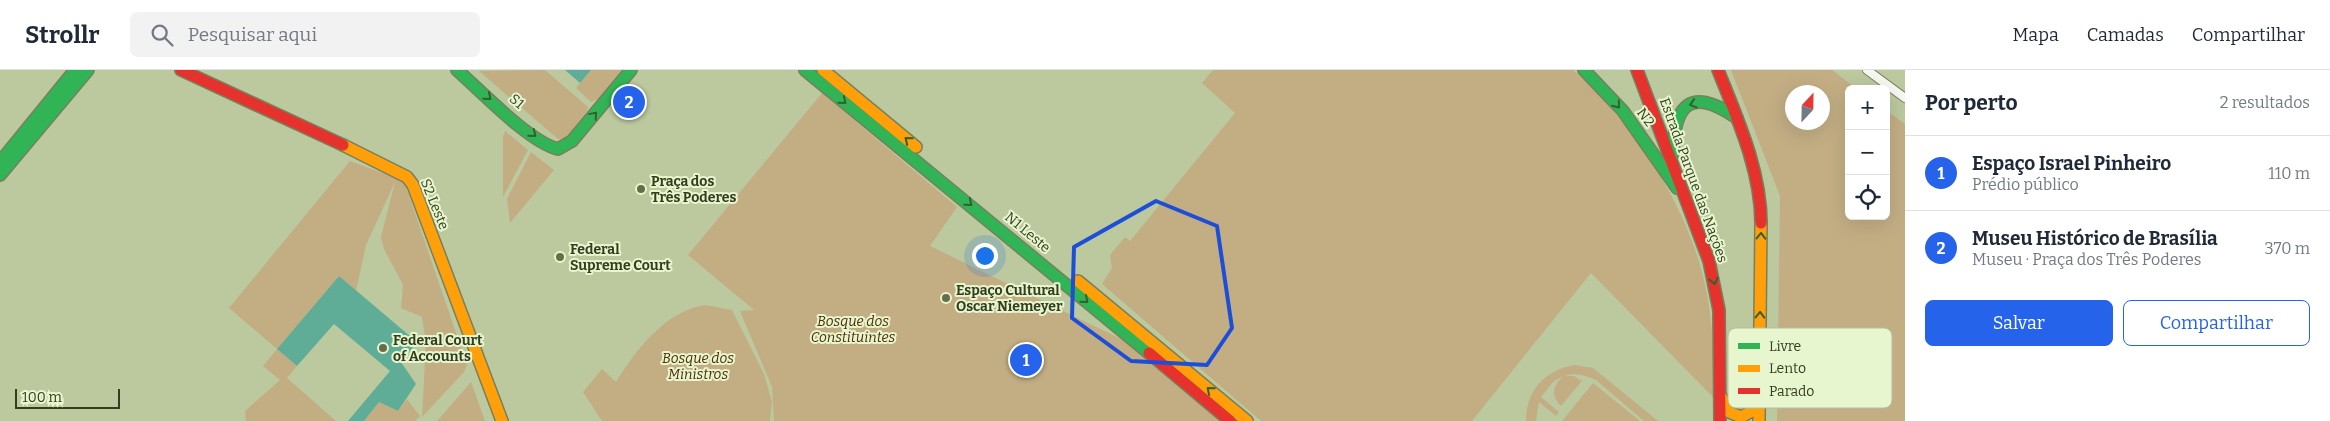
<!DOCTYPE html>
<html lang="pt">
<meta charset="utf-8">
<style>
body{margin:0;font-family:Bitter,serif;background:#f2f2f3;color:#1f2937}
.controls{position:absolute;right:15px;top:15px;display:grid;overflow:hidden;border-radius:8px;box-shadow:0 5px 20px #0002}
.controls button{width:45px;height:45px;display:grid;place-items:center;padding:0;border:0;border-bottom:1px solid #e0e1e3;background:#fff;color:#1f2937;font:25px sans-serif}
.compass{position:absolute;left:1785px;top:15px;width:45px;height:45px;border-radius:50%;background:#fff;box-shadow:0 5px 20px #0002;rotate:22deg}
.scale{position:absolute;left:15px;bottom:12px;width:105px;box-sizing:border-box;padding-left:5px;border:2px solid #343e1e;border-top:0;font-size:14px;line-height:18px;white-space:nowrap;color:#343e1e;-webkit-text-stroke:4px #e8f6d0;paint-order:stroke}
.you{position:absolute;left:984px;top:185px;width:18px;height:18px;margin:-12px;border:4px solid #fff;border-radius:50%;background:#1a73e8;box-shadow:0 0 0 8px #1a73e833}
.badge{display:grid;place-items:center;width:32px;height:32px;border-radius:50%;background:#2563eb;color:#fff;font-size:16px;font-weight:700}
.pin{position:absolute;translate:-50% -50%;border:2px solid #fff;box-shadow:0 1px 5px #0006}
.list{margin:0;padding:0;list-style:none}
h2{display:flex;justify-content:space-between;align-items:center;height:65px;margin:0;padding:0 20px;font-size:21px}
h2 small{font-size:16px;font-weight:400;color:#747a83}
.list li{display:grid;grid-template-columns:32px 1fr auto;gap:15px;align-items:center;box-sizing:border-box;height:75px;padding:0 20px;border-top:1px solid #e0e1e3}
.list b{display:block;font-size:19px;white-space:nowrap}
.list p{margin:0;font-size:16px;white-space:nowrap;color:#747a83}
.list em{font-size:16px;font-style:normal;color:#747a83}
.actions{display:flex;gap:10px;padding:15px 20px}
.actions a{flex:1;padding:11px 0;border:1px solid #2563eb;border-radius:8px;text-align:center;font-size:18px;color:#2563eb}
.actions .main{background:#2563eb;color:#fff}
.icon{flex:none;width:28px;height:28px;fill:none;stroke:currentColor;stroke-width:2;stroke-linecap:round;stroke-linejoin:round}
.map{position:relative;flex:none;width:1905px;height:351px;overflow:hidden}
header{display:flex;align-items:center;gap:30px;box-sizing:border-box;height:70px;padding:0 25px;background:#fff;border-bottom:1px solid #e0e1e3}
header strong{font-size:24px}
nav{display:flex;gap:28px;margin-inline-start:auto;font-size:18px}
.search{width:350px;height:45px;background:#f2f2f3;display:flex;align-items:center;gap:12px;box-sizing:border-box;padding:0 18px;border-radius:8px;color:#747a83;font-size:19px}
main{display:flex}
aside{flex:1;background:#fff}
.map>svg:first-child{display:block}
.green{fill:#c3ae84;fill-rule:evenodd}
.water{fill:#60ad97}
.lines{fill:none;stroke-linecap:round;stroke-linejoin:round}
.street-casing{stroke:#77805d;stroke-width:10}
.fast-casing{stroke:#77805d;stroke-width:14}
.slow-casing{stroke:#77805d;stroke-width:14}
.jam-casing{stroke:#77805d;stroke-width:14}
.street{stroke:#f5f7f0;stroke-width:8}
.fast{stroke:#30b455;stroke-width:11}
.slow{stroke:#ff9f0a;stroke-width:11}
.jam{stroke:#e5322d;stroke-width:11}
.oneway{stroke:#33612e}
.marked{fill:none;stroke:#1d4ed8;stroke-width:4;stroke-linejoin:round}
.poi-dot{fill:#646e4b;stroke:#e8f6d0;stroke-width:2}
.labels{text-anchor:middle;stroke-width:4;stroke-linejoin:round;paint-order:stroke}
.street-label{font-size:14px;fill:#343e1e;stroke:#e8f6d0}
.poi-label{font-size:14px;font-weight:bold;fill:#343e1e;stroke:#e8f6d0;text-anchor:start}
.park-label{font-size:14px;font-style:italic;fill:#512c00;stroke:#e8f6d0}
.key{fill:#e8f6d0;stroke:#b2bf9b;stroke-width:1}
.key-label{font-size:14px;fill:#343e1e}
</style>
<header>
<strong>Strollr</strong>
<div class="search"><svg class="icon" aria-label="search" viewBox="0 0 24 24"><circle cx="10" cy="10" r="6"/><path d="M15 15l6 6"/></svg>Pesquisar aqui</div>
<nav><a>Mapa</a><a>Camadas</a><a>Compartilhar</a></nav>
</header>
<main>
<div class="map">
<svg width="1905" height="351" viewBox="0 0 1905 351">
<rect width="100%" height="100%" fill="#bcc89e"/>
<path class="green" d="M545,0L588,37L587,41L565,69H558L479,1Z
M591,0H622L598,29L591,32L576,18Z
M1213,0H1573C1640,60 1700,153 1710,244C1714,272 1713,300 1714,328L1591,203L1472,351H1261L1102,214L1112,198L1110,185L1125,167L1130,171L1235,43L1202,13Z
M1731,0H1832L1857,19H1849V146H1886V40L1905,54V351H1777L1780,126ZM1792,22H1822V52H1792Z
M822,23L957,137L930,176L1127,272L1220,351H774L772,317L740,241L754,240L688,185Z
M505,61L528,80L503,127V67Z
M531,82L554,100L510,153L507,129Z
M350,91L404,111L467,295L464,302L422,347L426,272L422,247L401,238L403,215L384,179L381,167L395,112L366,175L356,221L339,206L277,279L297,296L287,308L336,351H246L245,341L280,310L263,296L277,279L229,238Z
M705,235L732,240L764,304L772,332L770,351H602L583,322L602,299L616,312C636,279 666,241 705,235Z
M1575,295L1593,298L1658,351H1644L1596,310C1586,306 1575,302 1565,306H1574L1582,311L1561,336C1550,326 1553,314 1564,306L1554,311L1541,327L1559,342L1556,346L1539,332L1536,351H1526C1526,320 1545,300 1575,295Z
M471,312L485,351H437Z
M1593,313L1640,351H1562Z
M407,329L420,346L415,351H364L379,332L398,341Z"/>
<path class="water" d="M565,0H591L580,13Z
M339,206L417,272L401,292L416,314L398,341L379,332L364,351H348L390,301L334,254L297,296L277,279Z"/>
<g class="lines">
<defs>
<path id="street" d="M1867,0L1905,28"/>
<path id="fast" d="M457,0C481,21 529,72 558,79L572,71L631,0
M805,0L1149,283
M1584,0L1623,41L1677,118
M1673,84C1674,32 1692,17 1737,48
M0,92L75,0
M0,105L88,0"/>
<path id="slow" d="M823,0L916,77
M343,75L407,107L413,115L502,351
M1078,211L1247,351
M1722,328L1727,341L1741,347L1759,337
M1759,351L1761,153"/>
<path id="jam" d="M181,0L343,75
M1637,0L1709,191L1719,240L1720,351
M1718,0C1737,48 1761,100 1761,153
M1149,283L1230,351"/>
</defs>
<use href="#street" class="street-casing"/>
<use href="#fast" class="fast-casing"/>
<use href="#slow" class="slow-casing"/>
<use href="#jam" class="jam-casing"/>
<use href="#street" class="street"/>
<use href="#fast" class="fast"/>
<use href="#slow" class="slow"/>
<use href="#jam" class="jam"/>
</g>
<defs><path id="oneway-chevron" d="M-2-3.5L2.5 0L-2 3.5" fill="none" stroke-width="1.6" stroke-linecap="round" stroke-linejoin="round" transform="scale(1.25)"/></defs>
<g class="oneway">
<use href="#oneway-chevron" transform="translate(488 27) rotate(41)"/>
<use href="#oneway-chevron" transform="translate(843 31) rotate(39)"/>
<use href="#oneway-chevron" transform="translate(1693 34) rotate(163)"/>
<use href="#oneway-chevron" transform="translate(1617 35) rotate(51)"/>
<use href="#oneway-chevron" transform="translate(594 45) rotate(-50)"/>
<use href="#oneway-chevron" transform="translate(533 64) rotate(39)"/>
<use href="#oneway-chevron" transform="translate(908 70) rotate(-141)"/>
<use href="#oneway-chevron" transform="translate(969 133) rotate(39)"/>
<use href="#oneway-chevron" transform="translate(1761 166) rotate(-89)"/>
<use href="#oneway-chevron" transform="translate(1714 211) rotate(78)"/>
<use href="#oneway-chevron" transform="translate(1085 230) rotate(41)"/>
<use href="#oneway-chevron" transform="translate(1760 245) rotate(-89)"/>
<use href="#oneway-chevron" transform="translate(1210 320) rotate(-140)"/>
</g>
<path class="marked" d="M1156,131L1217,156L1232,258L1207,295L1131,291L1072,248L1074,177Z"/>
<g class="poi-dot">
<circle cx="641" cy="119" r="5"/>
<circle cx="560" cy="187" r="5"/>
<circle cx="946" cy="228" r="5"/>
<circle cx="383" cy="278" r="5"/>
</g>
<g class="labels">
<g class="street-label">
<text transform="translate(517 31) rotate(40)" y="5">S1</text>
<text transform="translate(1646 47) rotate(53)" y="5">N2</text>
<text transform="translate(1694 110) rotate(70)" y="5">Estrada Parque das Nações</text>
<text transform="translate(435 134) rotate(68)" y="5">S2 Leste</text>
<text transform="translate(1028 162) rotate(40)" y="5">N1 Leste</text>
</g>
<g class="poi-label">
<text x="651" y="116">Praça dos<tspan x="651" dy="16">Três Poderes</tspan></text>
<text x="570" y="184">Federal<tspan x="570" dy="16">Supreme Court</tspan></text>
<text x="956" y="225">Espaço Cultural<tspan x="956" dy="16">Oscar Niemeyer</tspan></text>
<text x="393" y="275">Federal Court<tspan x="393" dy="16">of Accounts</tspan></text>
</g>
<g class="park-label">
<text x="853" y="256">Bosque dos<tspan x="853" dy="16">Constituintes</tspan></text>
<text x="698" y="293">Bosque dos<tspan x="698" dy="16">Ministros</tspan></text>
</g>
</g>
<rect x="1728" y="258" width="164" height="80" rx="8" class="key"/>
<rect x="1738" y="273" width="22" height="6" fill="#30b455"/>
<rect x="1738" y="295" width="22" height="7" fill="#ff9f0a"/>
<rect x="1738" y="318" width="22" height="6" fill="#e5322d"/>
<g class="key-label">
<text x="1769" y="281">Livre</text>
<text x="1769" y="303">Lento</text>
<text x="1769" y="326">Parado</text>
</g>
</svg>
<div class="controls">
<button>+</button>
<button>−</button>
<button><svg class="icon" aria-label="locate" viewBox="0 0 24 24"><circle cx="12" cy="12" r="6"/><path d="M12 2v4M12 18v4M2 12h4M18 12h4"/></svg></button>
</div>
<svg class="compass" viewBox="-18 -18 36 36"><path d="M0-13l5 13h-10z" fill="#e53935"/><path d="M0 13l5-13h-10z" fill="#747a83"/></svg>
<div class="scale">100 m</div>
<div class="you"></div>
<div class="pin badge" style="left:1026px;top:290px">1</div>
<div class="pin badge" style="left:629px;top:32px">2</div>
</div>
<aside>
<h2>Por perto<small>2 resultados</small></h2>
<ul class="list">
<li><span class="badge">1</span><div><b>Espaço Israel Pinheiro</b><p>Prédio público</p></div><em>110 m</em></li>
<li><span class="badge">2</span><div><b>Museu Histórico de Brasília</b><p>Museu · Praça dos Três Poderes</p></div><em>370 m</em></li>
</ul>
<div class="actions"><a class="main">Salvar</a><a>Compartilhar</a></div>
</aside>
</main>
